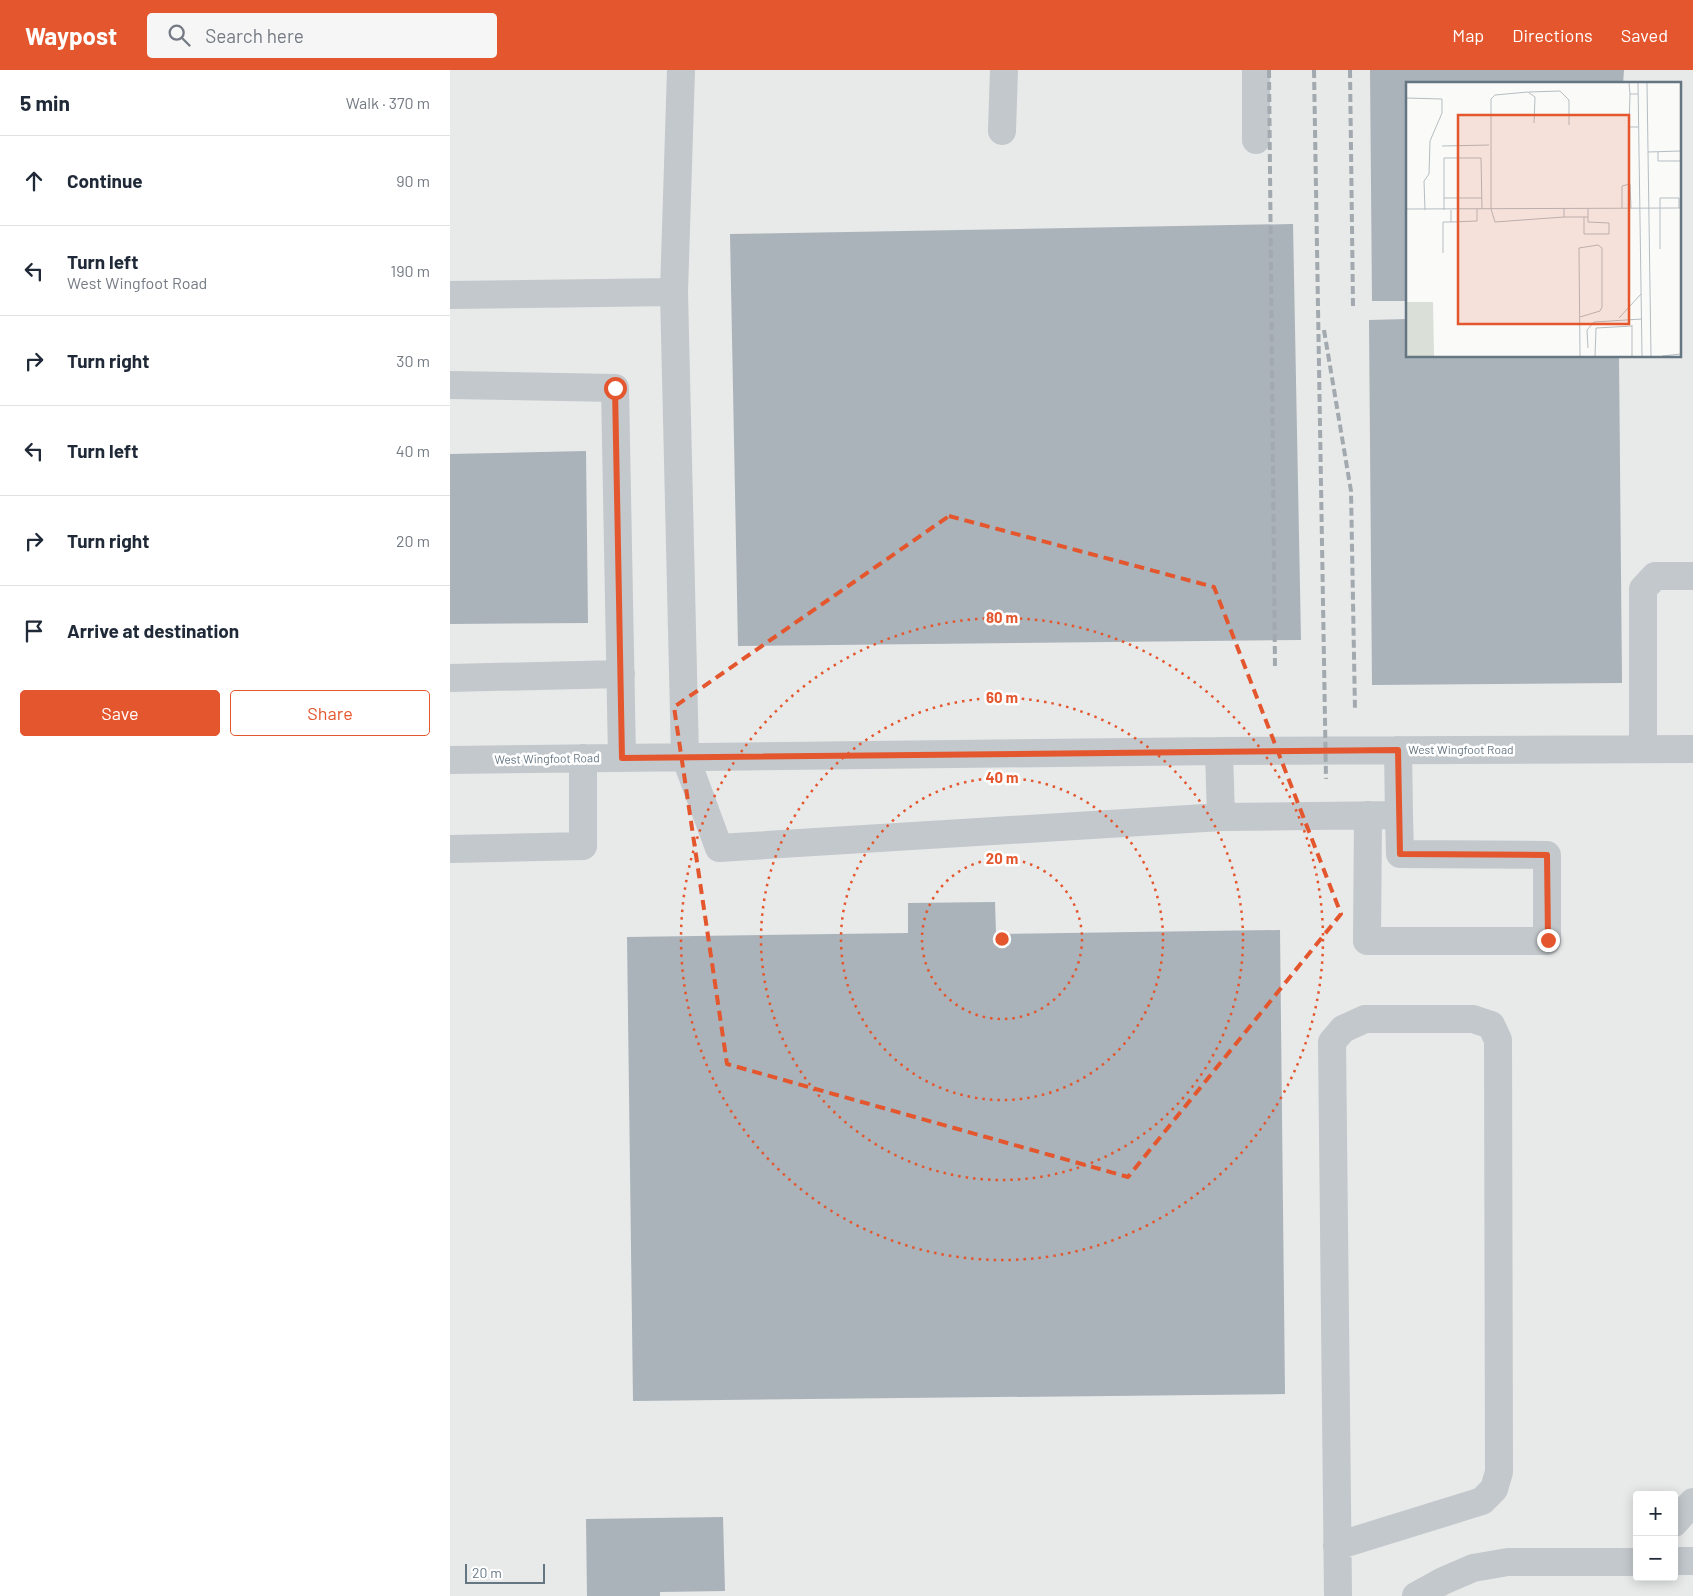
<!DOCTYPE html>
<meta charset="utf-8">
<style>
body{margin:0;font-family:Barlow,sans-serif;background:#f6f6f7;color:#1f2937}
.controls{position:absolute;right:15px;bottom:15px;display:grid;overflow:hidden;border-radius:5px;box-shadow:0 2px 12px #0003}
.controls button{width:45px;height:45px;display:grid;place-items:center;padding:0;border:0;border-bottom:1px solid #e0e1e3;background:#fff;color:#1f2937;font:25px sans-serif}
.scale{position:absolute;left:15px;bottom:12px;width:80px;box-sizing:border-box;padding-left:5px;border:2px solid #657683;border-top:0;font-size:14px;line-height:18px;white-space:nowrap;color:#657683;-webkit-text-stroke:4px #fff;paint-order:stroke}
.stop{position:absolute;width:15px;height:15px;margin:-11px;border:4px solid #e4572e;border-radius:50%;background:#fff}
.stop.end{background:#e4572e;border-color:#fff;box-shadow:0 1px 5px #0008}
.list{margin:0;padding:0;list-style:none}
h2{display:flex;justify-content:space-between;align-items:center;height:65px;margin:0;padding:0 20px;font-size:21px}
h2 small{font-size:16px;font-weight:400;color:#747a83}
.list li{display:grid;grid-template-columns:32px 1fr auto;gap:15px;align-items:center;box-sizing:border-box;height:90px;padding:0 20px;border-top:1px solid #e0e1e3}
.list b{display:block;font-size:19px;white-space:nowrap}
.list p{margin:0;font-size:16px;white-space:nowrap;color:#747a83}
.list em{font-size:16px;font-style:normal;color:#747a83}
.actions{display:flex;gap:10px;padding:15px 20px}
.actions a{flex:1;padding:11px 0;border:1px solid #e4572e;border-radius:5px;text-align:center;font-size:18px;color:#e4572e}
.actions .main{background:#e4572e;color:#fff}
.icon{flex:none;width:28px;height:28px;fill:none;stroke:currentColor;stroke-width:2;stroke-linecap:round;stroke-linejoin:round}
.map{position:relative;flex:none;width:1243px;height:1526px;overflow:hidden}
header{display:flex;align-items:center;gap:30px;box-sizing:border-box;height:70px;padding:0 25px;background:#e4572e;color:#fff}
header strong{font-size:24px}
nav{display:flex;gap:28px;margin-inline-start:auto;font-size:18px}
.search{width:350px;height:45px;background:#f6f6f7;display:flex;align-items:center;gap:12px;box-sizing:border-box;padding:0 18px;border-radius:5px;color:#747a83;font-size:19px}
main{display:flex}
aside{flex:1;background:#fff}
.map>svg:first-child{display:block}
.built{fill:#e8e9e9;fill-rule:evenodd}
.building{fill:#aab3b9}
.lines{fill:none;stroke-linecap:round;stroke-linejoin:round}
.minor{stroke:#c3c8cc;stroke-width:28}
.rail{stroke:#a2aab0;stroke-width:4;stroke-dasharray:8 4;stroke-linecap:butt}
.route{stroke:#e4572e;stroke-width:6}
.marked{fill:none;stroke:#e4572e;stroke-width:4;stroke-dasharray:10 6;stroke-linejoin:round}
.ring{fill:none;stroke:#e4572e;stroke-width:2.5;stroke-dasharray:2.5 5}
.labels{text-anchor:middle;stroke-width:5;stroke-linejoin:round;paint-order:stroke}
.street-label{font-size:12px;fill:#657683;stroke:#fff}
.inset-road{fill:none;stroke:#b5bdc2;stroke-width:1}
.view{fill:#e4572e;fill-opacity:0.15;stroke:#e4572e;stroke-width:2.5}
.inset-edge{fill:none;stroke:#657683;stroke-width:2.5}
.centre{fill:#e4572e;stroke:#fff;stroke-width:2.5}
.ring-label{font-size:15px;text-anchor:middle;font-weight:bold;fill:#e4572e;stroke:#fff;stroke-width:5;stroke-linejoin:round;paint-order:stroke}
</style>
<header>
<strong>Waypost</strong>
<div class="search"><svg class="icon" aria-label="search" viewBox="0 0 24 24"><circle cx="10" cy="10" r="6"/><path d="M15 15l6 6"/></svg>Search here</div>
<nav><a>Map</a><a>Directions</a><a>Saved</a></nav>
</header>
<main>
<aside>
<h2>5 min<small>Walk · 370 m</small></h2>
<ul class="list">
<li><svg class="icon" aria-label="ahead" viewBox="0 0 24 24"><path d="M12 20V5M6 11l6-6 6 6"/></svg><div><b>Continue</b></div><em>90 m</em></li>
<li><svg class="icon" aria-label="left" viewBox="0 0 24 24"><path d="M17 20v-9H6M10 6l-5 5 5 5"/></svg><div><b>Turn left</b><p>West Wingfoot Road</p></div><em>190 m</em></li>
<li><svg class="icon" aria-label="right" viewBox="0 0 24 24"><path d="M7 20v-9h11M14 6l5 5-5 5"/></svg><div><b>Turn right</b></div><em>30 m</em></li>
<li><svg class="icon" aria-label="left" viewBox="0 0 24 24"><path d="M17 20v-9H6M10 6l-5 5 5 5"/></svg><div><b>Turn left</b></div><em>40 m</em></li>
<li><svg class="icon" aria-label="right" viewBox="0 0 24 24"><path d="M7 20v-9h11M14 6l5 5-5 5"/></svg><div><b>Turn right</b></div><em>20 m</em></li>
<li><svg class="icon" aria-label="arrive" viewBox="0 0 24 24"><path d="M6 21V4h12l-3 4 3 4H6"/></svg><div><b>Arrive at destination</b></div></li>
</ul>
<div class="actions"><a class="main">Save</a><a>Share</a></div>
</aside>
<div class="map">
<svg width="1243" height="1526" viewBox="0 0 1243 1526">
<rect width="100%" height="100%" fill="#fafaf8"/>
<path class="built" d="M0,0H1243V1526H0ZM957,14H1229V286H957ZM1187,1425H1224V1507H1187Z"/>
<path class="building" d="M920,0H1174L1173,14H957V231H922Z
M843,154L851,570L288,576L280,164Z
M957,249V286H1169L1172,613L922,615L919,250Z
M136,381L138,553L0,554V384Z
M545,832L546,864L830,860L835,1324L183,1331L177,867L458,863V833Z
M273,1447L275,1521L210,1522V1526H137L136,1449Z"/>
<g class="lines">
<path class="minor" d="M231,0L224,222L235,686L269,778L771,747
M552,61L554,0
M806,70V0
M0,225L224,222
M0,315L165,318L172,688
M0,608L171,604
M1193,679V519L1205,506H1243
M769,681L771,747L949,745L948,680
M0,690L769,681L1243,679
M918,745L917,871H1097V785L950,784L949,745
M0,779L133,776V688
M1224,1453L1243,1432
M887,1476L1032,1431L1044,1419L1049,1402L1048,970L1041,955L1023,949H915L893,959L882,972L888,1526
M1224,1491H1243
M966,1526L993,1511L1023,1498L1058,1492H1187"/>
<path class="rail" d="M819,0L825,599
M864,0L876,709
M900,0L903,236
M874,260L901,421L905,640"/>
</g>
<g class="lines">
<path class="route" d="M165,318L172,688L948,680L950,784L1097,785L1098,870"/>
</g>
<path class="marked" d="M499,446L764,517L891,844L678,1107L277,994L224,637Z"/>
<g class="ring">
<circle cx="552" cy="869" r="80"/>
<circle cx="552" cy="869" r="161"/>
<circle cx="552" cy="869" r="241"/>
<circle cx="552" cy="869" r="321"/>
</g>
<g class="labels">
<g class="street-label">
<text x="1011" y="684">West Wingfoot Road</text>
<text transform="translate(97 689) rotate(-1)" y="4">West Wingfoot Road</text>
</g>
</g>
<g transform="translate(956 12)">
<rect width="275" height="275" fill="#fafaf8"/>
<path d="M0,220H27L28,274H0Z" fill="#dadfd7"/>
<path class="inset-road" d="M223,1L224,12H232M232,1L236,274M241,1L245,274M123,10L154,9L163,18V43M224,12L223,45H232M0,16L36,17V31L24,59L23,92L18,99L19,128M128,41L129,15L122,10L89,13L85,17V127L89,140L158,135M36,64L83,63M242,70L275,69M252,70V79H275M38,116H76M158,126V135H182V126M216,126V104L224,102L225,126M0,127L275,126M38,128V76H75L76,127M45,128V140L71,139V127M178,135V152H203V141L182,140V135M254,167V116H273V126M37,171V140H45M174,235L194,229L196,225V166L192,163L173,166L174,274M213,236L235,212M226,243V274M182,266L181,248L188,240L236,237M189,274L190,246L226,244M256,274L275,272"/>
<path class="view" d="M52,33H223V242H52Z"/>
<rect width="275" height="275" class="inset-edge"/>
</g>
<circle cx="552" cy="869" r="8" class="centre"/>
<g class="ring-label">
<text x="552" y="553">80 m</text>
<text x="552" y="633">60 m</text>
<text x="552" y="713">40 m</text>
<text x="552" y="794">20 m</text>
</g>
</svg>
<div class="controls">
<button>+</button>
<button>−</button>
</div>
<div class="scale">20 m</div>
<div class="stop" style="left:165px;top:318px"></div>
<div class="stop end" style="left:1098px;top:870px"></div>
</div>
</main>
